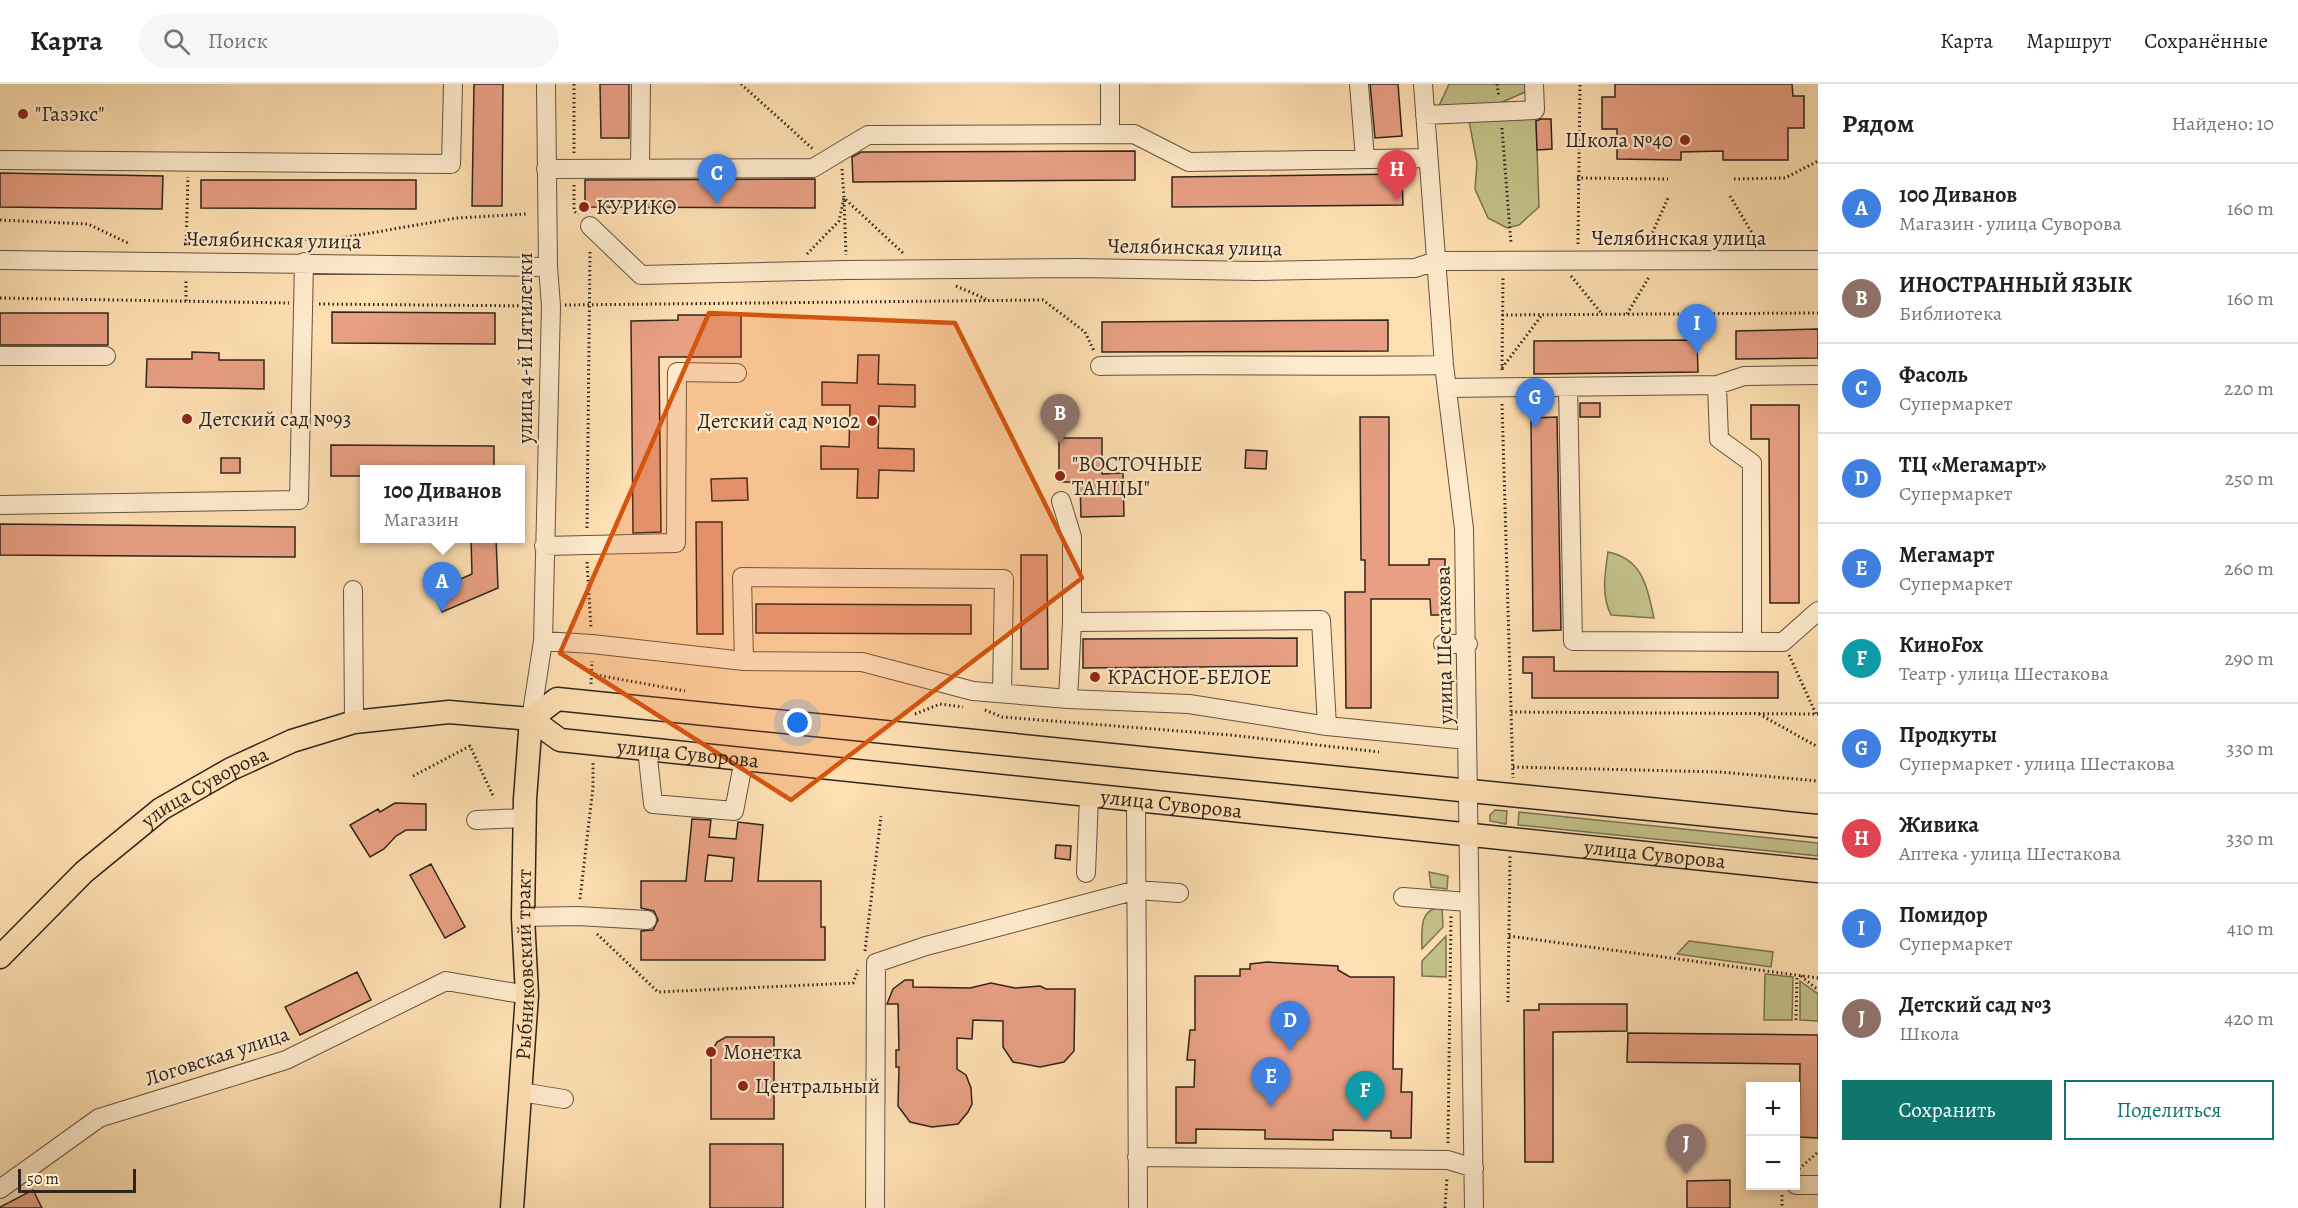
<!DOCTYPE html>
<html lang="ru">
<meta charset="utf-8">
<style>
body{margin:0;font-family:Alegreya,serif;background:#f6f6f6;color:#222}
.controls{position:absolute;right:18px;bottom:18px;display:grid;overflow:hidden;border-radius:0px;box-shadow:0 3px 9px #0003}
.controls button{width:54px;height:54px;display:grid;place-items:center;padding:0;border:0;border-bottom:2px solid #e0e0e0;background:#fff;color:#222;font:30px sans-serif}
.scale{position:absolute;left:18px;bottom:15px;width:118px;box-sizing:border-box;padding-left:6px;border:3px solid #2e251d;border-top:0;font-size:16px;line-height:21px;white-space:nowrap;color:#2e251d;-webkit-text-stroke:4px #feeacc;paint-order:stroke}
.you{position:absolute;left:798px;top:639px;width:21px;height:21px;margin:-15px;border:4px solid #fff;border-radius:50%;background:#1a73e8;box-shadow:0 0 0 9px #1a73e833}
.badge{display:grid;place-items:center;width:39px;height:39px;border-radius:50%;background:#0f766e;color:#fff;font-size:20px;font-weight:700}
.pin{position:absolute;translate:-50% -50px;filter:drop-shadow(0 2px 3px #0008)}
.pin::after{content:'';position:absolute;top:32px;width:21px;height:18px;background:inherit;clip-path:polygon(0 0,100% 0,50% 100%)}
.popup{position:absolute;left:360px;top:381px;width:165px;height:78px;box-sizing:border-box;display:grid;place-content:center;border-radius:0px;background:#fff;filter:drop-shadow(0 2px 4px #0005);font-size:20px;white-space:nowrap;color:#767676}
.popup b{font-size:22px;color:#222}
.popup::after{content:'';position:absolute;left:50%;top:100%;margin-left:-12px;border:12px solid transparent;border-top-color:#fff}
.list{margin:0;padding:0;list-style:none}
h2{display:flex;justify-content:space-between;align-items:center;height:78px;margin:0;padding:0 24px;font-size:26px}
h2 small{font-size:20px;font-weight:400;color:#767676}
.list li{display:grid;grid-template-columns:39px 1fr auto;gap:18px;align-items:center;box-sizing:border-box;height:90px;padding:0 24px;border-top:2px solid #e0e0e0}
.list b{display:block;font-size:22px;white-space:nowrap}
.list p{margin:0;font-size:20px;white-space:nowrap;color:#767676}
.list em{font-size:20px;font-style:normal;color:#767676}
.actions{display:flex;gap:12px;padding:18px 24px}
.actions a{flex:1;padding:14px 0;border:2px solid #0f766e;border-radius:0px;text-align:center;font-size:21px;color:#0f766e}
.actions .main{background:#0f766e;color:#fff}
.icon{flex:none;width:33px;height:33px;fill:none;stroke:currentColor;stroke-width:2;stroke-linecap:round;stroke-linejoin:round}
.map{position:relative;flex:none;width:1818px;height:1124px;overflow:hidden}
header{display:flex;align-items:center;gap:36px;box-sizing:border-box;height:84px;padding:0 30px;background:#fff;border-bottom:2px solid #e0e0e0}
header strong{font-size:28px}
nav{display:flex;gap:33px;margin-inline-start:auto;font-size:21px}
.search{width:420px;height:54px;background:#f6f6f6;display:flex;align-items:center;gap:15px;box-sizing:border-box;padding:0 21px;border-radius:33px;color:#767676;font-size:22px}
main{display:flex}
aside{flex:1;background:#fff}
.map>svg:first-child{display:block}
.green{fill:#c3c189;stroke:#787353;stroke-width:1.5}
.building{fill:#e89f83;stroke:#2e251d;stroke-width:1.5;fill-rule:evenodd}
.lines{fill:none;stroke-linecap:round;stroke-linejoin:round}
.minor-casing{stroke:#625442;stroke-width:20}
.major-casing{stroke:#2e251d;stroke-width:25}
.path{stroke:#2e251d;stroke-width:3;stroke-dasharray:1.5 3;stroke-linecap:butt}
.minor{stroke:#feeacc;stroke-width:18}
.major{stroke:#fedfb1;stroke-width:22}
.marked{fill:#d5540e;fill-opacity:0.2;stroke:#d5540e;stroke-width:4.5;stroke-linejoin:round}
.poi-dot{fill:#8f2418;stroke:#feeacc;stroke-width:2}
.labels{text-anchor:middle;stroke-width:4.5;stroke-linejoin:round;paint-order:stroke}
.poi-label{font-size:21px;fill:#2e251d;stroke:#feeacc;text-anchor:start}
.street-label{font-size:21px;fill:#2e251d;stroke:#feeacc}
</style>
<header>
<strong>Карта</strong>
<div class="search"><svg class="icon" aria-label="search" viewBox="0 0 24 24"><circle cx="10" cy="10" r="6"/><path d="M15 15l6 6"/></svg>Поиск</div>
<nav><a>Карта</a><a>Маршрут</a><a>Сохранённые</a></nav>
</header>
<main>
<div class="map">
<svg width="1818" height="1124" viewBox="0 0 1818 1124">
<rect width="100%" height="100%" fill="#fedfb1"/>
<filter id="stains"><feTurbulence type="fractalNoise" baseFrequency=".00333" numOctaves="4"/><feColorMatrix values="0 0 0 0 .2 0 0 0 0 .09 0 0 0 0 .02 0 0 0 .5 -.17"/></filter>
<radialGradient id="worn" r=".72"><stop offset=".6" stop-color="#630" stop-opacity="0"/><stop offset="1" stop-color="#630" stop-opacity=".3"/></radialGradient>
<path class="green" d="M1449,0H1531L1532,5L1498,20L1438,24Z
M1506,33L1536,35L1539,123L1519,141L1507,144L1488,134L1475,105L1477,79L1469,37Z
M1608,468C1643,475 1647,503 1654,534L1611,531C1601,512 1605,488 1608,468Z
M1495,726L1507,727L1506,740L1490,737V731Z
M1519,728L1818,759V772L1518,741Z
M1429,788L1448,792L1447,805L1431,803Z
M1442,822L1443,843L1422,865C1422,846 1418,826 1442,822Z
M1446,852V893L1422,892V877Z
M1689,857L1773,868L1771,883L1677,870Z
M1765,890L1793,893L1792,936H1764Z
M1800,897L1818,910V937L1800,936Z"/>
<path class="building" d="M474,0H503L502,122H472Z
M600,0H629V54H601Z
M1370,0H1398L1402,52L1375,54Z
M1615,0H1792L1793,12H1804V44H1788V76H1723V67L1681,68V76L1617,75V45H1602V13H1615Z
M1541,35H1551L1552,65L1537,66L1536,37Z
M1135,67V96L853,98L852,73L861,68Z
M0,89L163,92L162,125L0,123Z
M1402,90L1403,121L1172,123V93Z
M815,95V124L585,123V96Z
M201,96H416V125L201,124Z
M332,228L495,229V260L332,259Z
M0,229H108V261H0Z
M678,231H741V273H659L661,448L633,449L631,237L678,236Z
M1388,236V267L1102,268V238Z
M1818,245V274L1736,275V247Z
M1697,256L1698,288L1534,290V257Z
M192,268L219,269V276H264V305L146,303L147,275H192Z
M858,271H879L878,300L915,301V323L879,322L878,364L914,365V387L879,386L878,414H857L858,385H821V362L849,363L850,321H822V298L857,299Z
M1580,319H1600V333H1580Z
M1751,321H1799V519H1770L1769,355H1751Z
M1360,333H1389V481H1429V475H1445V531H1431L1430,515H1371V624H1346L1345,508H1365V476H1361Z
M1557,333L1561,546L1533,547L1531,334Z
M1059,354H1102V390L1123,389L1124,432L1081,433L1080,398H1059Z
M331,361L494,362V386H364V392H331Z
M1246,366L1267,367L1266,385L1245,384Z
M221,374H240V389H221Z
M747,394L748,416L712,417L711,395Z
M696,438H722L723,550H697Z
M0,440L295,443V473L0,471Z
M471,454H496L498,504L442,528L433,507L472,490Z
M1021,471H1047L1048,585H1021Z
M756,520L971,521V550L756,549Z
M1297,554V582L1083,584V555Z
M1523,573H1554V587L1778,588V614H1532V589H1523Z
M395,719L426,720V746H406L396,752L384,765L370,773L350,741L378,725L380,728Z
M692,735L711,736L709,753L736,755L738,738L763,741L758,797H821V843H825V876H641V847L653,846L658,836L654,827L641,824V797H686ZM708,771L734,774L732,797H705Z
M1056,761L1071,762L1070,776L1055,774Z
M431,780L465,843L445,854L410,791Z
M1267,878L1338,882V886L1350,893H1394L1393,985H1402L1401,1008H1412L1411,1054H1391V1047L1333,1046V1056L1265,1055V1046L1196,1045V1059H1176V1003H1194L1195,976H1187L1190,946H1195V892H1240V885H1250V880Z
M357,888L371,916L300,951L285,923Z
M905,896H913V903L970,904L991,899L1015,904L1040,902L1046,905H1075L1074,967L1064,978L1040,983L1013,978L1003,963V937L973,936L972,955L957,954V985L966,991L971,1004L972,1020L968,1028L958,1040L932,1043L910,1038L898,1022L899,983H896V966H899L898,920H887L893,905Z
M1539,920H1627V947L1553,948V1078H1525L1524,926H1539Z
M1628,949L1818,951V1054L1799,1053L1800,980L1627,978Z
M726,953H774V1035H711V968L717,958Z
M710,1060H783V1124H710Z
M1730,1096V1124H1687V1097Z
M33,1106L42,1124H0V1123Z"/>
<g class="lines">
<defs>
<path id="minor" d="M1110,0V50
M1359,0L1365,75
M1423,0L1444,281L1464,445L1474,1124
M1425,31L1535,26L1534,0
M0,76L451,80L453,0
M640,84L641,0
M546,85L813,84L868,51L1134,50L1189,78L1428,74
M590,142L641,191L846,186L1078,184L1256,187L1415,184L1436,177L1818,176
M0,176L548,183
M0,272H106
M1100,282C1215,280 1330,283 1444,281
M1717,301L1719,355L1752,379V557
M1568,303L1573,557L1783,558L1818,527
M1447,304L1717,301L1744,292L1818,291
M1061,417L1072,453V538
M0,421L299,416L304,178
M544,462L676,459L677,288L737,289
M353,506L354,638
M543,557L592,560L744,577L862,578L973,607L1068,615L1189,620L1327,642L1467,656
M1443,560H1468
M744,577L742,493L1004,495L1002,609
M1068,615L1072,538L1321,536L1327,642
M531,635L543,557L551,222L548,183L546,0
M647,665L653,720L734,727L744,675
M1136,716L1138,1124
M476,736L525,734
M1086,789L1089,712
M1403,813L1468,818
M523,833L578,832L647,836
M521,1008L564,1015
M1137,1073L1448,1076L1474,1084
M1796,1101H1818
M0,1105L99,1034L286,976L446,897L527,911
M875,1124L876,879L926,862L1137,806L1179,809"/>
<g id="major">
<path d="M531,635L557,615L1818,742"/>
<path id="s1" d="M0,873L84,788L161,725L231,685L292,657L354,638L449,628L531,635L560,656L1818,787"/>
<path id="s2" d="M512,1124L527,911L523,833L525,715L531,635"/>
</g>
</defs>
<use href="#minor" class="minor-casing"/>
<use href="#major" class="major-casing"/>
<path class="path" d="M574,0V70
M741,0L813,65
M1497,0L1499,13
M1502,44L1511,160
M842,85L844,114L903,169
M1577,94L1668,95
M1734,95L1785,94L1818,77
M574,101V127L578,131
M1730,112L1758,159
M0,136L88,140L130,160
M184,160L342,154L457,134L526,130
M1578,160L1580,0
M186,161L188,93
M1647,161L1668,114
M807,170L839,137L844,114L846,171
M1571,192L1602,230
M956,202L986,215
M0,214L289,219
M186,217V195
M319,220L535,222
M565,221L1043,216L1085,248L1094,267
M1627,230L1649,193
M1502,231L1818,229
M1502,284L1542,231
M1502,286L1503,194
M1502,320L1513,694
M587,444L590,166
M587,478L591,543
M1789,571L1816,630
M591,590L685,607
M591,600L592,577
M985,626L1002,633L1230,651L1379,668
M1511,628L1818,630
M915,630L940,620L963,623
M1759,630L1818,663
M1513,683L1720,688L1818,697
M413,692L470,662L494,714
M580,815L593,703V679
M597,850L658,908L853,899L858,886
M1509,852L1818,894
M865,867L881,732
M1801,892L1818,906
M1508,918L1510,772
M1796,936L1797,891
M1448,1059L1451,832
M1799,1085L1818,1068
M1782,1111V1124
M1445,1124L1447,1093"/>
<use href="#minor" class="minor"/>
<use href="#major" class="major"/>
</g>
<path class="marked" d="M709,229L955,239L1082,494L791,716L560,569Z"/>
<g class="poi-dot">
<circle cx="23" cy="30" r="6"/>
<circle cx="1685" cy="56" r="6"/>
<circle cx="584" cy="123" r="6"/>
<circle cx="187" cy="335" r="6"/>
<circle cx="872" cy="337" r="6"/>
<circle cx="1060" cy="392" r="6"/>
<circle cx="1095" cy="593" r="6"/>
<circle cx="711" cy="968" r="6"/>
<circle cx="743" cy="1002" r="6"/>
</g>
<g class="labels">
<g class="poi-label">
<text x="35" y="37">"Газэкс"</text>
<text x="1673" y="63" text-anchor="end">Школа №40</text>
<text x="596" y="130">КУРИКО</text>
<text x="199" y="342">Детский сад №93</text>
<text x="860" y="344" text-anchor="end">Детский сад №102</text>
<text x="1072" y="387">"ВОСТОЧНЫЕ<tspan x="1072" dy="24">ТАНЦЫ"</tspan></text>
<text x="1107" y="600">КРАСНОЕ-БЕЛОЕ</text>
<text x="723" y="975">Монетка</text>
<text x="755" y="1009">Центральный</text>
</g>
<g class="street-label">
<text x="1679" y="161">Челябинская улица</text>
<text transform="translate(274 156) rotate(1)" y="7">Челябинская улица</text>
<text transform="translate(1195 163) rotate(1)" y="7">Челябинская улица</text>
<text transform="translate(525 264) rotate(-90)" y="7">улица 4-й Пятилетки</text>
<text transform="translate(1444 561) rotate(-91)" y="7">улица Шестакова</text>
<text dy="7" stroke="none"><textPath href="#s1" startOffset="774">улица Суворова</textPath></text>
<text dy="7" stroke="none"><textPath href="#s1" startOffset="268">улица Суворова</textPath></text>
<text dy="7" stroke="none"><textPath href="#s1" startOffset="1260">улица Суворова</textPath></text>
<text dy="7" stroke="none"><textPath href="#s1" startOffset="1746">улица Суворова</textPath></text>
<text dy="7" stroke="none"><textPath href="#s2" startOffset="244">Рыбниковский тракт</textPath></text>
<text transform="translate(217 972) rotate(-18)" y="7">Логовская улица</text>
</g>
</g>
<rect width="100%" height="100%" filter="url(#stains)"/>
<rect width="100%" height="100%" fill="url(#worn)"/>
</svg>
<div class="controls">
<button>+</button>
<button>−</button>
</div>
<div class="scale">50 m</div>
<div class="you"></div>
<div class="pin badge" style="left:442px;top:528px;background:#3f7fe0">A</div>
<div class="popup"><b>100 Диванов</b>Магазин</div>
<div class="pin badge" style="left:1060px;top:360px;background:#8d6e63">B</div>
<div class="pin badge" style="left:717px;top:120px;background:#3f7fe0">C</div>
<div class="pin badge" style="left:1290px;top:967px;background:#3f7fe0">D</div>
<div class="pin badge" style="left:1271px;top:1023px;background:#3f7fe0">E</div>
<div class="pin badge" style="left:1365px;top:1037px;background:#0f9aa8">F</div>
<div class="pin badge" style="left:1535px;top:344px;background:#3f7fe0">G</div>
<div class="pin badge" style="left:1397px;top:116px;background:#e0444e">H</div>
<div class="pin badge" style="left:1697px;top:270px;background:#3f7fe0">I</div>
<div class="pin badge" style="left:1686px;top:1090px;background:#8d6e63">J</div>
</div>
<aside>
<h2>Рядом<small>Найдено: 10</small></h2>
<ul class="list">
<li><span class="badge" style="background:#3f7fe0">A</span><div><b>100 Диванов</b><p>Магазин · улица Суворова</p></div><em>160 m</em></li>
<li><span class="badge" style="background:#8d6e63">B</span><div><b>ИНОСТРАННЫЙ ЯЗЫК</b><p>Библиотека</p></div><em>160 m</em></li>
<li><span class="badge" style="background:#3f7fe0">C</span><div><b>Фасоль</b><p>Супермаркет</p></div><em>220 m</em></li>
<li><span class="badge" style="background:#3f7fe0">D</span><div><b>ТЦ «Мегамарт»</b><p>Супермаркет</p></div><em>250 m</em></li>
<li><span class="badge" style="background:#3f7fe0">E</span><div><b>Мегамарт</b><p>Супермаркет</p></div><em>260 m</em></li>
<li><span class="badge" style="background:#0f9aa8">F</span><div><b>КиноFox</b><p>Театр · улица Шестакова</p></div><em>290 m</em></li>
<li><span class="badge" style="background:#3f7fe0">G</span><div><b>Продкуты</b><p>Супермаркет · улица Шестакова</p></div><em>330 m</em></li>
<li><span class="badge" style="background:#e0444e">H</span><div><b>Живика</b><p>Аптека · улица Шестакова</p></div><em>330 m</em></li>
<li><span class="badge" style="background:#3f7fe0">I</span><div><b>Помидор</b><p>Супермаркет</p></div><em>410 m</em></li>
<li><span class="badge" style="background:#8d6e63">J</span><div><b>Детский сад №3</b><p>Школа</p></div><em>420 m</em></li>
</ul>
<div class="actions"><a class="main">Сохранить</a><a>Поделиться</a></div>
</aside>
</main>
